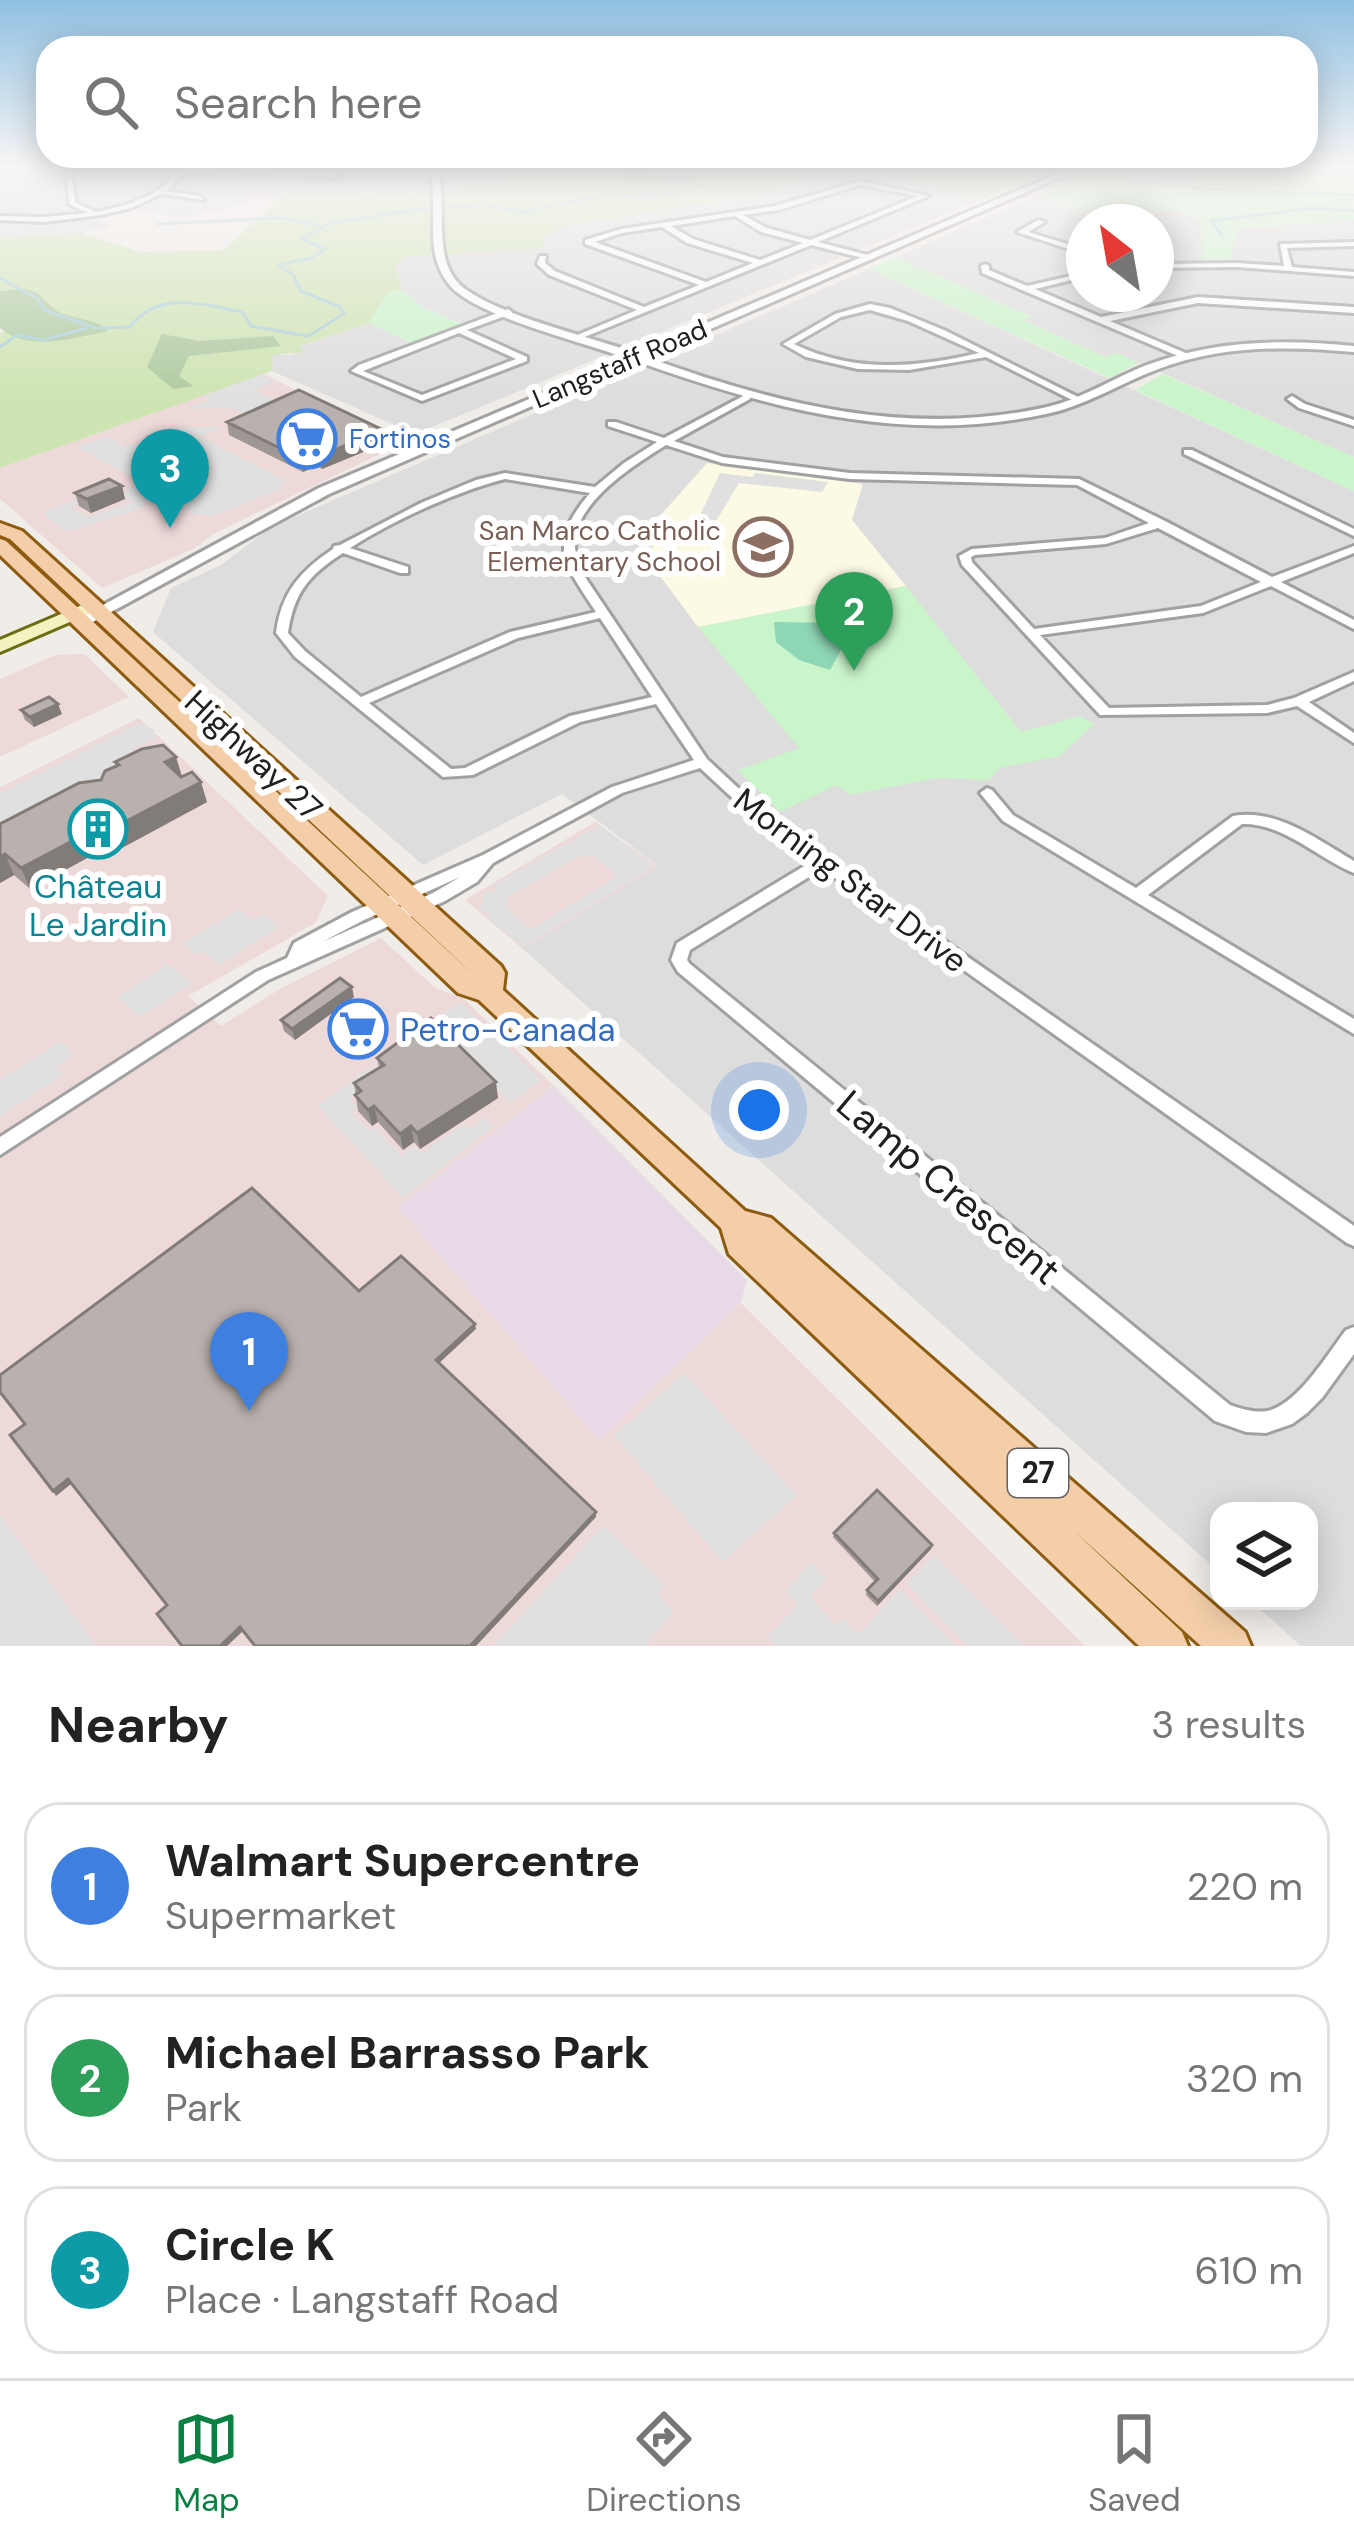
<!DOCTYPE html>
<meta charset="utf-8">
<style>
body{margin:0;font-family:"DM Sans",sans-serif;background:#f2f2f2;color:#222}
.controls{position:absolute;right:36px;bottom:36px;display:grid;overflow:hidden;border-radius:24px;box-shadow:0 6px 30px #0003}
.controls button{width:108px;height:108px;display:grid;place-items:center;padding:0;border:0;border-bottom:3px solid #e0e0e0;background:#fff;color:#222;font:60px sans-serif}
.compass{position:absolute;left:1066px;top:204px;width:108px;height:108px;border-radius:50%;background:#fff;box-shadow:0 6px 30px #0003;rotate:329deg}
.you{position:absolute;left:759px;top:1110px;width:42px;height:42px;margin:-30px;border:9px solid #fff;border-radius:50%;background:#1a73e8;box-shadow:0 0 0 18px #1a73e833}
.badge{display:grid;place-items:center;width:78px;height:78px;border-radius:50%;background:#0b8043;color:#fff;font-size:39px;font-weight:700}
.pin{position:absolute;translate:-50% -99px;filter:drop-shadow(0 3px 6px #0008)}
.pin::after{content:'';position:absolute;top:63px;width:42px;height:36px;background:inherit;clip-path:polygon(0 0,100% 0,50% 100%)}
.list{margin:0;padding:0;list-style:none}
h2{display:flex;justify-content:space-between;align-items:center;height:156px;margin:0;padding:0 48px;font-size:51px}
h2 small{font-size:39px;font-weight:400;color:#767676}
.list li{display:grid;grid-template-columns:78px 1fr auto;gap:36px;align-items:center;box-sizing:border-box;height:168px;margin:0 24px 24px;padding:0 24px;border:3px solid #e0e0e0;border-radius:36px}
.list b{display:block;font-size:45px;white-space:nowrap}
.list p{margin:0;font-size:39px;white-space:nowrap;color:#767676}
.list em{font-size:39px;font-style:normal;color:#767676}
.icon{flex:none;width:66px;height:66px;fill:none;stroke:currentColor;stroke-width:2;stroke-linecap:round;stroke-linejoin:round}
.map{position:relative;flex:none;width:1354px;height:1646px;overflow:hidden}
.search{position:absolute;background:#fff;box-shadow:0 6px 30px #0003;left:36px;right:36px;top:36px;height:132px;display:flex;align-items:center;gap:30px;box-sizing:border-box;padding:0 42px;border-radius:36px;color:#767676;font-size:45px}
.sheet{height:732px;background:#fff}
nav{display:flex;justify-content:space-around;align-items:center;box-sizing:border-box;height:168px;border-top:3px solid #e0e0e0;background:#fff;font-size:33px;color:#767676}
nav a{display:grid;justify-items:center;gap:6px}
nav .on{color:#0b8043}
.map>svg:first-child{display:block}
.residential{fill:#dedddd;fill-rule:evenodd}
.commercial{fill:#eed9d9}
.industrial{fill:#e8dae6}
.education{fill:#fcfae4}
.construction{fill:#c3c2b4}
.grass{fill:#cfe4b3}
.forest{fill:#b0cba1}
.park{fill:#caf4ca}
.pitch{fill:#8ed6b5}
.parking{fill:#e0e0e0;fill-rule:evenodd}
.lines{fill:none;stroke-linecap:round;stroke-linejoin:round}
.stream{stroke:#add2d8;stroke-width:3}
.minor-casing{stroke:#a1a1a1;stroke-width:6}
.tertiary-casing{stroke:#a1a1a1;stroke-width:6}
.secondary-casing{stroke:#6a6e11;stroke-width:6}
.primary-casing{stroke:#8d5b10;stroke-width:6}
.minor{fill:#fff;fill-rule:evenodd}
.tertiary{fill:#fff;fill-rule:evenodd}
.secondary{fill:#f3f3c2;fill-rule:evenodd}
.primary{fill:#f3cea9;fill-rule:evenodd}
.wall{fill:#9f9895}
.shaded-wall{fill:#827c79}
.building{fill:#b9b1ad;stroke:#827c79;stroke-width:3}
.labels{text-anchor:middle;stroke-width:12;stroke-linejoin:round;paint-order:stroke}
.far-street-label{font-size:27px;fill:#202020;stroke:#fff}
.far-shop-label{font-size:27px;fill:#366cbe;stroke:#fff;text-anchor:start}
.far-education-label{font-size:27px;fill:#785e54;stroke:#fff;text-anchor:end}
.shield{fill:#fff;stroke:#636363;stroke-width:3}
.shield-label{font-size:30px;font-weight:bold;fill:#202020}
.street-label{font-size:33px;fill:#202020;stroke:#fff}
.culture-label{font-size:33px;fill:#0d838f;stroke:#fff}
.shop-label{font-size:33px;fill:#366cbe;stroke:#fff;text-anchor:start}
.near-street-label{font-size:39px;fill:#202020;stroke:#fff}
</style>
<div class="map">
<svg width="1354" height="1646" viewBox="0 0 1354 1646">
<rect width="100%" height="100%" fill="#f0ece8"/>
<path class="residential" d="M0,168H568L552,175L435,196L256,194L236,207L181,218L128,208L95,216L110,226L81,233L0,238Z
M873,168L982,199L415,434L272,371L273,355H293L296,348L369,323L411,343L460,324L424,308L402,290L394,266L404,257L543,248V238L568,225L754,195L831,169Z
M1105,168H1354V182L1353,177L1254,170L1224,179L1148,182L1096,172Z
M1039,195L1081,211L1183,213L1201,219L1202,258L1237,228L1354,221V457L1117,353L1105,357L1022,319L1029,316L896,257ZM1084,222H1156V294H1084Z
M869,269L1354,491V1646H1301L1251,1601H1309V1511H1219V1572L523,949L657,865L562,794L423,865L153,632L171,588L221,565L271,527Z"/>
<path class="commercial" d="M264,374L403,443L215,533L193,549L102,588L0,499V468Z
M84,654L129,697L0,757V679L56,655Z
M139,718L328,896L315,923L188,996L221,1026L278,990L381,938L435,988L463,998L554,1086L398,1207L599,1439L741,1303L1085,1646H0V787Z
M595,822L658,866L523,949L465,900Z"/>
<path class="industrial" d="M554,1086L747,1280L741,1303L599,1440L398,1207Z"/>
<path class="education" d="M707,463L863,484L852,520L906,586L698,627L654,568L651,526Z"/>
<path class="construction" d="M593,168H728L688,184L633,183Z"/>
<path class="grass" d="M576,168H593L633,183L687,184L728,168H853L831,169L754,195L568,225L543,238L544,248L404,257L395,266L402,290L389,292L369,323L298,347L306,352L273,355L272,371L0,468V333L11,330L0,317V238L81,233L141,252L224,250L285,193L435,196Z
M873,168H1061L982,199Z"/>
<path class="forest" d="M24,289C43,291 44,304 59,312C76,321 95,317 108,331C75,338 27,352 0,328V291Z
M162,334L199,341L273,336L281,346L189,356L179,376L193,386L173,389L147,367Z"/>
<path class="park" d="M1254,170L1353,177L1354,221L1238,228L1231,259H1202L1201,219L1183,213L1081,211L1039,195L1096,172L1184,183Z
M896,257L1032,317L1023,320L1105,357L1117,353L1139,363L1110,378L869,269Z
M402,290L424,308L462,324L411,343L369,323L389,292Z
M1163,374L1354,457V491L1135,390Z
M906,586L1021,732L1080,716L1094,724L1060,756L999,768L989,780L937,778L850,795L836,785L780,812L738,770L799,748L698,627Z"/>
<path class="pitch" d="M774,622L843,623L853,628L830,670L799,660L776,642Z"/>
<path class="parking" d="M262,375L275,381L254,390L287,407L256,419L231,408L186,409L211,400L204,395Z
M178,427H223L201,437L287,481L281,484L283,488L214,516L195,514L169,500L144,503L146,507L74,530H62L43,512L118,483L123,487L71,507L88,517L133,502L119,494L142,483L77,447L107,437L126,447Z
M720,473L753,477L755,473L828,482L822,492L739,483L713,526L696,524Z
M139,723L156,730L152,733L157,737L132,750L144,759L0,834V793Z
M600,825L654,866L523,947L486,916L491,912H480L484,892H499L493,885ZM593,856L618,876L531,929L506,907L508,897L578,857Z
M239,909L253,920L264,914L280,926L220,965L203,951L196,955L182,944Z
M167,964L192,983L141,1017L117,997Z
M460,1002L542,1080L511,1103L431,1024Z
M61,1041L74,1055L56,1067L63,1075L0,1117V1080Z
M369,1067L382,1080L350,1100L358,1107L352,1113L369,1131L376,1128L401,1155L414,1146L422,1154L464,1124L469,1130L484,1117L494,1126L403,1198L318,1106Z
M684,1373L797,1495L723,1562L614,1436Z
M0,1515L82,1626L97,1646H0Z
M603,1526L666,1585L658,1595L674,1611L645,1646H493Z
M934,1555L1025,1646H968L907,1584Z
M812,1562L827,1578L810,1597L836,1625L843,1618L859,1634L900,1589L956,1646H776L767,1637L798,1605L785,1590Z"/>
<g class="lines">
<path class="stream" d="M572,168L613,187L656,195
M1032,168L1204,189L1354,195
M158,224L282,218L320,226
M1222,235L1211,221L1312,208L1354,211
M0,278L38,299L44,310L95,328L130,327C158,290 203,304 242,312L251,326L308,336L344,314L340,307L301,291L293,275L279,265L311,258L326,249L301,239L331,223L421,209L486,205L523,212L605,195L650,197L708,184L737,168
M0,347L17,335L43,340L87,328"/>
<defs>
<path id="minor" d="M177,168H183L182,170L245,168L343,176L340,178L231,171L180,174L173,186L165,191L201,196L204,200L161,194L131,208L101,215L44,222L0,220V216L44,217L88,213L69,204L67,178L72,179L76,203L96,212L126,205L150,195L168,183Z
M633,168H642L636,171Z
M860,181L929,196L818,242L871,256V260L811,245L582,338L575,336L637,310L549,275L537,264L540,256H546L545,263L555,271L644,307L699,285L585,244V240L621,229L775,206ZM860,185L918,196L810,240L767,228L743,215L779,210ZM735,216L761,232L803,243L760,260L693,239L671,226ZM662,227L687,243L753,263L706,282L595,242L622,233Z
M1038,220L1045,222L1028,232L1084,249V254L1017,232Z
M1354,242V246L1287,248L1292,267L1354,272V276L1237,267L1156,268V264L1237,263L1284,266L1280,244Z
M985,264L989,266V270L1027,286L1084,273V277L1035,289L1101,317L1198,297L1354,307V313L1198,303L1110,321L1188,354V358L1185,359L982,273L981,266Z
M870,304L890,308L944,330L1086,401L1078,403L986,357L909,370L858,369L806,357L783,344L835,314ZM870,310L908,321L979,353C916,368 853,373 794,344L841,317Z
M508,309L512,312L511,314L467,330L527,357V361L422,401L351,371L359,365ZM459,333L516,359L422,395L363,371Z
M747,394L750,395V399L674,441L723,457L850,473L1079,479L1165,521L1272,577L1354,546V553L1281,582L1354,620V629L1271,586L1203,613L1040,635L1109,708L1267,705L1294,698L1354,672V681L1309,702L1354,733V743L1297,706L1267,713L1100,715L962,565L959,556L972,549L1105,538L1149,523L1077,485L850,479L722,463L666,445C634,465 580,499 575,539C574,548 577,560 579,568L707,759L777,824L1354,1226V1246L1347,1243L822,869L690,950L687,960L690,964L1230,1405C1242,1409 1254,1413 1267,1411C1298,1405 1328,1353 1346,1330L1354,1327V1354L1322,1398L1307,1413L1292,1424L1266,1433L1246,1432L1215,1421L678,972L671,960L677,943L811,862L767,830L700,768L622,793L493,863L477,882L445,901L268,980L0,1155V1137L256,972L287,958L294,943L352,912L483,855L612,787L694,760L656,704L580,722L473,775L443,777L295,657L276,633C281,593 300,571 333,549L334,546L340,545L421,503L476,480L505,473L595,487L624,463L657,442L608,426V422H616L664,438ZM505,479L590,493C547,544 563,562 596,612L510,632L361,697L305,651L288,633C294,592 309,575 343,553L400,573H408V567L350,548C392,521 457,491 505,479ZM1158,528L1261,582L1201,606L1034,629L972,562L971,557L975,555L1106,544ZM600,618L652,697L570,716L465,768L451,769L369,703L518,638ZM460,877L433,893L322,942L364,920Z
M1292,396L1305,404L1354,420V426L1299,408L1287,399Z
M1184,450H1192L1354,529V536L1184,454Z
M987,788L992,790L1013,815L1136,888L1233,816C1277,808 1318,840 1354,861V873C1317,858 1284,823 1242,824L1148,895L1354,1019V1034L1003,821L980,793Z"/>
<path id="tertiary" d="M429,168H437C446,199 438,231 446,261C450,274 457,284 468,291C508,318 588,336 636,353L1071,168H1082L646,357C776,404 908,438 1047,407C1082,399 1113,378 1147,365C1214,340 1284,339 1354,346V352C1287,346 1220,345 1156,370C1119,384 1085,406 1046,414C904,445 770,409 636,361L329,494L89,624H79V618L319,488L626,358C582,342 492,320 458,293C448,286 441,274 437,262C428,232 438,199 429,168Z"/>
<path id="secondary" d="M94,600L103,605L100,609L0,652V640Z"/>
<path id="primary" d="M0,523L22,531L501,966L505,973L503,990L745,1211L771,1218L1245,1632L1251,1646H1201L1073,1530L1182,1632L1188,1646H1139L729,1254L721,1228L479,1000L458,993L0,555V539L6,541L477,978L10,539L0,535Z"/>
</defs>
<use href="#minor" class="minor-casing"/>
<use href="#tertiary" class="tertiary-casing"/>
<use href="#secondary" class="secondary-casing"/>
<use href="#primary" class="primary-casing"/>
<use href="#minor" class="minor"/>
<use href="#tertiary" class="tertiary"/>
<use href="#secondary" class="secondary"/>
<use href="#primary" class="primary"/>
</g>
<path class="wall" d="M227,422L383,430L385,443L322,469L316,466L303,472L229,435Z
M122,486L125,499L91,513L79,506L75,493Z
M21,710L62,714L34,727L25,720Z
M176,757L182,776L207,802L120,849L113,844L30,889L14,875L0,883V824L101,780L117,766L115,762Z
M354,997L295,1040L284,1031L281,1020Z
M377,1058L498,1098L420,1149L414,1142L403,1150L378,1122L372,1126L358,1111L354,1083L379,1067Z
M834,1533L931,1549L877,1606L866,1595L867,1590L875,1582L833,1537Z"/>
<path class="shaded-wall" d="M383,430L385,443L322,469L320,456Z
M314,453L316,466L303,472L300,458Z
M122,486L125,499L91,513L87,499Z
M58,704L62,714L34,727L30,717Z
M176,757L182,778L165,762Z
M201,782L207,802L120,849L113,828Z
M106,823L113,844L30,889L21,868Z
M5,854L14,875L0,883V857Z
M352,987L354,997L295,1040L292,1029Z
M496,1082L498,1098L420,1149L417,1133Z
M374,1106L378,1122L372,1126L368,1110Z
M411,1126L414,1142L403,1150L400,1134Z
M475,1324L476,1329L437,1365L436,1360Z
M68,1479L71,1484L56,1496L53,1491Z
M596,1512V1517L476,1646H470Z
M932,1545L931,1549L877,1606L878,1601Z
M240,1627L242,1632L227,1646H220Z"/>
<path class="building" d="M299,390L383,430L320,456L314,453L300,458L227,422Z
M109,479L122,486L87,499L75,493Z
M49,697L58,704L30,717L21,710Z
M163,745L176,757L165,762L181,777L192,772L201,782L113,828L106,823L21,868L5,854L0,857V824L79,783L101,780L105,771L119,765L115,762L142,749Z
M340,978L352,987L292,1029L281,1020Z
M431,1018L496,1082L417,1133L411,1126L400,1134L374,1106L368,1110L355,1095L361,1091L354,1083L384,1065L377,1058Z
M252,1188L359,1291L401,1256L475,1324L436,1360L596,1512L470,1646H255L240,1627L220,1646H182L157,1614L167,1605L68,1479L53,1491L10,1435L25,1424L0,1392V1375Z
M877,1490L932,1545L878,1601L867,1590L878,1579L834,1533Z"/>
<linearGradient id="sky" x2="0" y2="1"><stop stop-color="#90c0e2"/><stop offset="0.42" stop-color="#f8f6f5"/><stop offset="1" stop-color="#f8f6f5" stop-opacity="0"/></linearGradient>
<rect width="1354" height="398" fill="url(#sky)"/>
<defs>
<symbol id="supermarket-ring" viewBox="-11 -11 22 22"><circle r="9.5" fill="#fff" stroke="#3f7fe0" stroke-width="1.5"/><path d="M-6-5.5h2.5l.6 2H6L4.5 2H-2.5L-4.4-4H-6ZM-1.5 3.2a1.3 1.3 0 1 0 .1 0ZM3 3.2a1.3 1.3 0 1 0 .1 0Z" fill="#3f7fe0"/></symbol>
<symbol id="school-ring" viewBox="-11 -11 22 22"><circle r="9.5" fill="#fff" stroke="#8d6e63" stroke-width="1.5"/><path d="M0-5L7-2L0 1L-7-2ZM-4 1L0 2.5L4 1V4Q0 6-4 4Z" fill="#8d6e63"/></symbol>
<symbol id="building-ring" viewBox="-11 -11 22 22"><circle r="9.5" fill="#fff" stroke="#0f9aa8" stroke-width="1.5"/><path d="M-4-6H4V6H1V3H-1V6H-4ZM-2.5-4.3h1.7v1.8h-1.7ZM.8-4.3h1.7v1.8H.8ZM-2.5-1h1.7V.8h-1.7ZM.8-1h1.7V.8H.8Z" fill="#0f9aa8"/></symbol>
</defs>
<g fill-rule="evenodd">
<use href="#supermarket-ring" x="274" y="406" width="66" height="66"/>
<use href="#school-ring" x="730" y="514" width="66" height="66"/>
<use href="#building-ring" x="65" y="796" width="66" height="66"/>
<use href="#supermarket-ring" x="325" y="996" width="66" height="66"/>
</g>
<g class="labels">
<g class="far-street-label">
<text transform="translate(620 364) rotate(-23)" y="9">Langstaff Road</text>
</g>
<g class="far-shop-label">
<text x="349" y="448">Fortinos</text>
</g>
<g class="far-education-label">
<text x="721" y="540">San Marco Catholic<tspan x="721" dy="31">Elementary School</tspan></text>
</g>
<rect class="shield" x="1008" y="1449" width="60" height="48" rx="9"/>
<g class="shield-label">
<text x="1038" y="1483">27</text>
</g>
<g class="street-label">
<text transform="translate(254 755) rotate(43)" y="12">Highway 27</text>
<text transform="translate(851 880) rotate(37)" y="12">Morning Star Drive</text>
</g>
<g class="culture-label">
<text x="98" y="898">Château<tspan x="98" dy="38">Le Jardin</tspan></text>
</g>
<g class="shop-label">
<text x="400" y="1041">Petro-Canada</text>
</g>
<g class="near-street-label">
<text transform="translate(949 1187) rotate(40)" y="14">Lamp Crescent</text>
</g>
</g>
</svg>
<div class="controls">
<button><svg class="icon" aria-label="layers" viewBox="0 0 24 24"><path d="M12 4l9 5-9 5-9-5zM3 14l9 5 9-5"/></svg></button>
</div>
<svg class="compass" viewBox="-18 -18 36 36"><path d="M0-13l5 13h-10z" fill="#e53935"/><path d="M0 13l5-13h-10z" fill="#767676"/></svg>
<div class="you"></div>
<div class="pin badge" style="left:249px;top:1411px;background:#3f7fe0">1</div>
<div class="pin badge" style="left:854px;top:671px;background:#2e9e5b">2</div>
<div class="pin badge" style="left:170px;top:528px;background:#0f9aa8">3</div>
<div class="search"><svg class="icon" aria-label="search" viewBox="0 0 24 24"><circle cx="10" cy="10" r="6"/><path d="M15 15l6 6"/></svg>Search here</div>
</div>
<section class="sheet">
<h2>Nearby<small>3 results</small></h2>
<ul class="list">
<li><span class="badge" style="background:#3f7fe0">1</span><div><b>Walmart Supercentre</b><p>Supermarket</p></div><em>220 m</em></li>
<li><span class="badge" style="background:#2e9e5b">2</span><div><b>Michael Barrasso Park</b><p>Park</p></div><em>320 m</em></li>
<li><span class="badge" style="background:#0f9aa8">3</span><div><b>Circle K</b><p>Place · Langstaff Road</p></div><em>610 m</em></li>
</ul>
</section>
<nav>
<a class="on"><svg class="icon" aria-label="map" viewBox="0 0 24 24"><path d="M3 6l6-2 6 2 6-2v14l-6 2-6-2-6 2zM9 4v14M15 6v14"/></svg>Map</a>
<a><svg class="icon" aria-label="directions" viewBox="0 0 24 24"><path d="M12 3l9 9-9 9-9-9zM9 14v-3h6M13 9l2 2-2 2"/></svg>Directions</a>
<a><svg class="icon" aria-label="saved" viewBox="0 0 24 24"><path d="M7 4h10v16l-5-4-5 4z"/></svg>Saved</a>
</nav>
